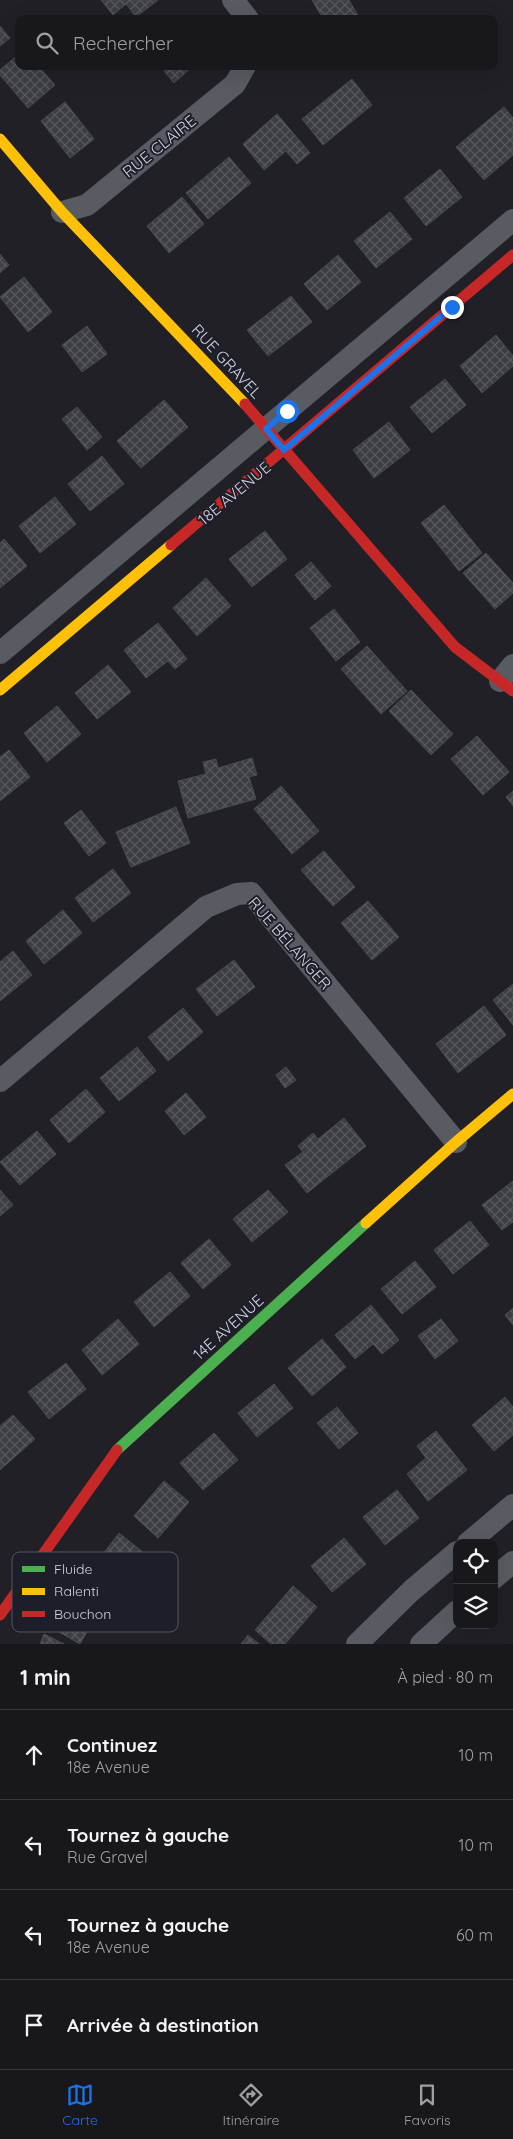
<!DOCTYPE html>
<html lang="fr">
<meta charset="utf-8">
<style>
body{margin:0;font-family:Quicksand,sans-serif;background:#212125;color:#f1f3f6}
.controls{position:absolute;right:15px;bottom:15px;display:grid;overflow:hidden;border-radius:10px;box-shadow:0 5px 20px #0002}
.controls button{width:45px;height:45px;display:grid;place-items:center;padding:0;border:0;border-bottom:1px solid #36373b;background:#18181c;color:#f1f3f6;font:25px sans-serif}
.stop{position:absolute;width:15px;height:15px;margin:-11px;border:4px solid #1a73e8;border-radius:50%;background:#fff}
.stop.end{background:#1a73e8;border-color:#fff;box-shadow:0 1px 5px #0008}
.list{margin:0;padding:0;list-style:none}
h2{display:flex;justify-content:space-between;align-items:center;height:65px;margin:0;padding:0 20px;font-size:21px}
h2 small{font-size:16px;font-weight:400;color:#9fa0a3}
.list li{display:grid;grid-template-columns:32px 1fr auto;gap:15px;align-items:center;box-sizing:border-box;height:90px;padding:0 20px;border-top:1px solid #36373b}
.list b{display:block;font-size:19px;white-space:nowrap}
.list p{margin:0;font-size:16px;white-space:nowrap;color:#9fa0a3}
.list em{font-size:16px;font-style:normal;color:#9fa0a3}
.icon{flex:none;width:28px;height:28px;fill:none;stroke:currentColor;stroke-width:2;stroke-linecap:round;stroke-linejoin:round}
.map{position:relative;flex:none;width:513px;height:1644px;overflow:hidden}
.search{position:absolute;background:#18181c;box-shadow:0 5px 20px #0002;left:15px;right:15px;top:15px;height:55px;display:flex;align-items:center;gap:12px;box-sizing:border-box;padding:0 18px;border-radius:10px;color:#9fa0a3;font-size:19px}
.sheet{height:425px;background:#18181c}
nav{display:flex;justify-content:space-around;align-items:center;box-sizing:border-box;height:70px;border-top:1px solid #36373b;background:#18181c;font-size:14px;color:#9fa0a3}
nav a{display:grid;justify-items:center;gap:2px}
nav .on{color:#1a73e8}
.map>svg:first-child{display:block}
.building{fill:url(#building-cross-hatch);stroke:#494a4f}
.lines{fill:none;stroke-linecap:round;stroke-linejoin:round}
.street{stroke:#595b62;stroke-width:22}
.fast{stroke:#4caf50;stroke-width:11}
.slow{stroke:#ffc107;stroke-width:11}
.jam{stroke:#c62828;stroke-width:11}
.route{stroke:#1a73e8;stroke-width:6}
.labels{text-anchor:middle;stroke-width:4;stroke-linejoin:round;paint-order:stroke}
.street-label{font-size:16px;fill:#d1d3dc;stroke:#1c1e2a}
.key{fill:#1c1e2a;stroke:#52545f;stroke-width:1}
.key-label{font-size:14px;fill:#d1d3dc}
</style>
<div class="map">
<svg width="513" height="1644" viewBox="0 0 513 1644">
<defs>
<pattern id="building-cross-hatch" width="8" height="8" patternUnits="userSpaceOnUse" patternTransform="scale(1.25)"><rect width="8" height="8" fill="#3d3e44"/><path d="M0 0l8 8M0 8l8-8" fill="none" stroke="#58595e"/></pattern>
</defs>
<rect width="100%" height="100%" fill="#202026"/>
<path class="building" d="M101,0H158L136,17L126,4L113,15Z
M312,0H349L360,19H323Z
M0,26L10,38L0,46Z
M19,54V66H38L55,85L28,108L0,75V70Z
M169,66H193L174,83L164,71Z
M352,79L372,105L323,145L302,119Z
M65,102L94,139L70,158L41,121Z
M504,107L513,118V155L484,180L456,147Z
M277,114L310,153L297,164L286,151L264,170L243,144Z
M229,157L251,183L208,219L186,193Z
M440,169L462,197L426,226L404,198Z
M182,197L204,224L169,253L147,226Z
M390,212L412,239L376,268L354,241Z
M0,254L9,265L0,273Z
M338,255L361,282L327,310L304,284Z
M24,277L52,312L28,332L0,297Z
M291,296L312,322L268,356L247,330Z
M87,326L107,354L82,372L62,345Z
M496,335L513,356V366L482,393L460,366Z
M445,379L466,405L432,433L410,407Z
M164,400L188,427L141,468L117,441Z
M77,407L102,437L87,450L62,419Z
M389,422L410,450L374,478L353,450Z
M102,456L124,484L90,511L68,484Z
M55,497L76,524L40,553L19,526Z
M444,505L482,553L459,571L421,523Z
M265,531L287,559L252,587L229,559Z
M4,539L27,566L0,588V543Z
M486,553L513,583V593L495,609L463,573Z
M311,562L331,586L315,600L295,575Z
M206,578L231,606L197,636L173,608Z
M334,609L360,642L336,661L310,628Z
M158,623L187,659L175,669L168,661L146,678L124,650Z
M367,646L407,691L381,714L341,669Z
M108,665L131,692L97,719L75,693Z
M411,690L453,734L431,755L389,711Z
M57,706L81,734L47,762L24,733Z
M477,736L509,772L483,795L451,759Z
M9,750L30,777L0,801V757Z
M252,758L257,775L249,777L256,799L188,818L178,781L206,774L203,762L216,759L218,768Z
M281,786L319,831L292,854L254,809Z
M513,791V806L506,797Z
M176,807L190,843L131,867L116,832Z
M81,810L106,843L89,856L64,823Z
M324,851L355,887L333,906L301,870Z
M113,869L131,893L93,922L75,898Z
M368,901L399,937L372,960L341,923Z
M63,910L82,933L44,964L26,941Z
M13,951L32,975L0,1001V962Z
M234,960L255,987L217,1016L196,989Z
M513,984V1025L493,1000Z
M484,1006L506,1035L458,1073L436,1044Z
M183,1008L203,1032L168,1061L148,1037Z
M137,1047L156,1071L119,1101L100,1078Z
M286,1067L296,1080L285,1088L276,1075Z
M86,1089L105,1112L69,1143L50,1120Z
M186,1093L206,1117L184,1135L165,1111Z
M344,1118L366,1146L307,1193L285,1165L303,1152L298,1146L313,1133L318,1139Z
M37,1131L56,1154L20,1185L0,1162Z
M513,1181V1222L502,1230L482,1205Z
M0,1190L13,1205L0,1216Z
M268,1190L288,1212L252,1242L233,1219Z
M470,1221L489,1245L453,1274L434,1250Z
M209,1239L231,1265L203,1289L181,1263Z
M415,1261L436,1287L402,1314L381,1289Z
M170,1272L190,1296L154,1327L134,1302Z
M371,1305L399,1340L382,1354L373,1344L355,1359L335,1335Z
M513,1308V1325L505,1315Z
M118,1319L139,1344L102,1375L82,1350Z
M441,1319L458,1341L435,1359L418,1336Z
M322,1339L346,1367L312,1396L288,1368Z
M66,1363L86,1389L49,1419L28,1392Z
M274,1384L293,1408L257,1437L238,1413Z
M505,1397L513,1407V1435L494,1451L472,1425Z
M337,1407L358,1433L339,1449L317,1423Z
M13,1415L35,1439L0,1470V1426Z
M436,1431L467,1470L428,1501L407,1474L426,1458L417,1446Z
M214,1433L238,1460L203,1490L180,1463Z
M164,1481L189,1502L158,1538L134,1516Z
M397,1490L419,1518L385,1545L363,1517Z
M119,1533L144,1553L115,1590L90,1571Z
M344,1538L366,1564L332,1592L311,1566Z
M293,1586L317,1607L285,1644H271L255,1630Z
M76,1587L103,1604L80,1644L52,1628Z
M44,1634L64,1644H40Z
M248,1635L259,1644H241Z"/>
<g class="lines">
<path class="street" d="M233,0L248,19
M62,212L87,205L235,84L245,66
M0,653L513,220
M500,681L513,665
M0,1081L206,907L237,894L251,893L456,1142
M468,1543L513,1505
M494,1578L513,1562
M357,1644L411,1591L457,1552
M421,1644L457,1611"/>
<path class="fast" d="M117,1450L366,1223"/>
<path class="slow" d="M0,139L62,212L245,404
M0,690L171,545
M366,1223L456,1142L513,1094"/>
<path class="jam" d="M245,404L455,647L513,691
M171,545L513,255
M0,1615L117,1450"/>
</g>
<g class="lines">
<path class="route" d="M287,411L266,429L284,450L452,307"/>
</g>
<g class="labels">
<g class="street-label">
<text transform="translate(159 146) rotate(-39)" y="6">RUE CLAIRE</text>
<text transform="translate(227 361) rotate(47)" y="6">RUE GRAVEL</text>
<text transform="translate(234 493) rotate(-40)" y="6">18E AVENUE</text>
<text transform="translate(290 943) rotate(49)" y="6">RUE BÉLANGER</text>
<text transform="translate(228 1327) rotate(-42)" y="6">14E AVENUE</text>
</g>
</g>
<rect x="12" y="1552" width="166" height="80" rx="8" class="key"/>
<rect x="22" y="1566" width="23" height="6" fill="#4caf50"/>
<rect x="22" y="1588" width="23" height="7" fill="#ffc107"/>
<rect x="22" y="1611" width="23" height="6" fill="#c62828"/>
<g class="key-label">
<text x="54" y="1574">Fluide</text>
<text x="54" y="1596">Ralenti</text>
<text x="54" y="1619">Bouchon</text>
</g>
</svg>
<div class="controls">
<button><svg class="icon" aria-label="locate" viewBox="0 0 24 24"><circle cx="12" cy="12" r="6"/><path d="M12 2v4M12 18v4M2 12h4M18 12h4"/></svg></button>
<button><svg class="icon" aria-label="layers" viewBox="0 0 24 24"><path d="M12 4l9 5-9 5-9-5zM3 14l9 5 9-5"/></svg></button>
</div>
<div class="stop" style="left:287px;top:411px"></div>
<div class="stop end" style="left:452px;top:307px"></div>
<div class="search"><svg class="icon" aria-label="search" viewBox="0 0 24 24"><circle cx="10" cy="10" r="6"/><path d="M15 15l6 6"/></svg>Rechercher</div>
</div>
<section class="sheet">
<h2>1 min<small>À pied · 80 m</small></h2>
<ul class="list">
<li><svg class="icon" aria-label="ahead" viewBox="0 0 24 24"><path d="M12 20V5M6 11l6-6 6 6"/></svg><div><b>Continuez</b><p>18e Avenue</p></div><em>10 m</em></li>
<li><svg class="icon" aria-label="left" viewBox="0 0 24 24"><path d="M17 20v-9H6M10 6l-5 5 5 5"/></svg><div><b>Tournez à gauche</b><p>Rue Gravel</p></div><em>10 m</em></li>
<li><svg class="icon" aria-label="left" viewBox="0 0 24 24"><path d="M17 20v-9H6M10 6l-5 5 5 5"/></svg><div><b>Tournez à gauche</b><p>18e Avenue</p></div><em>60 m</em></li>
<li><svg class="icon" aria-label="arrive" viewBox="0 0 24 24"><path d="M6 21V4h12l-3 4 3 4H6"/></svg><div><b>Arrivée à destination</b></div></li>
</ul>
</section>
<nav>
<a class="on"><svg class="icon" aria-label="map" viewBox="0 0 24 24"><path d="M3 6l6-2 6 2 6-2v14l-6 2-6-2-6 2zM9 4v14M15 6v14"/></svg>Carte</a>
<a><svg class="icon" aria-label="directions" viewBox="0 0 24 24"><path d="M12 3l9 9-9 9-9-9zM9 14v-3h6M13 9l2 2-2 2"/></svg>Itinéraire</a>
<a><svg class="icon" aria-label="saved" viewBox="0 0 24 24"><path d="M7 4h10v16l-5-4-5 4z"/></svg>Favoris</a>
</nav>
